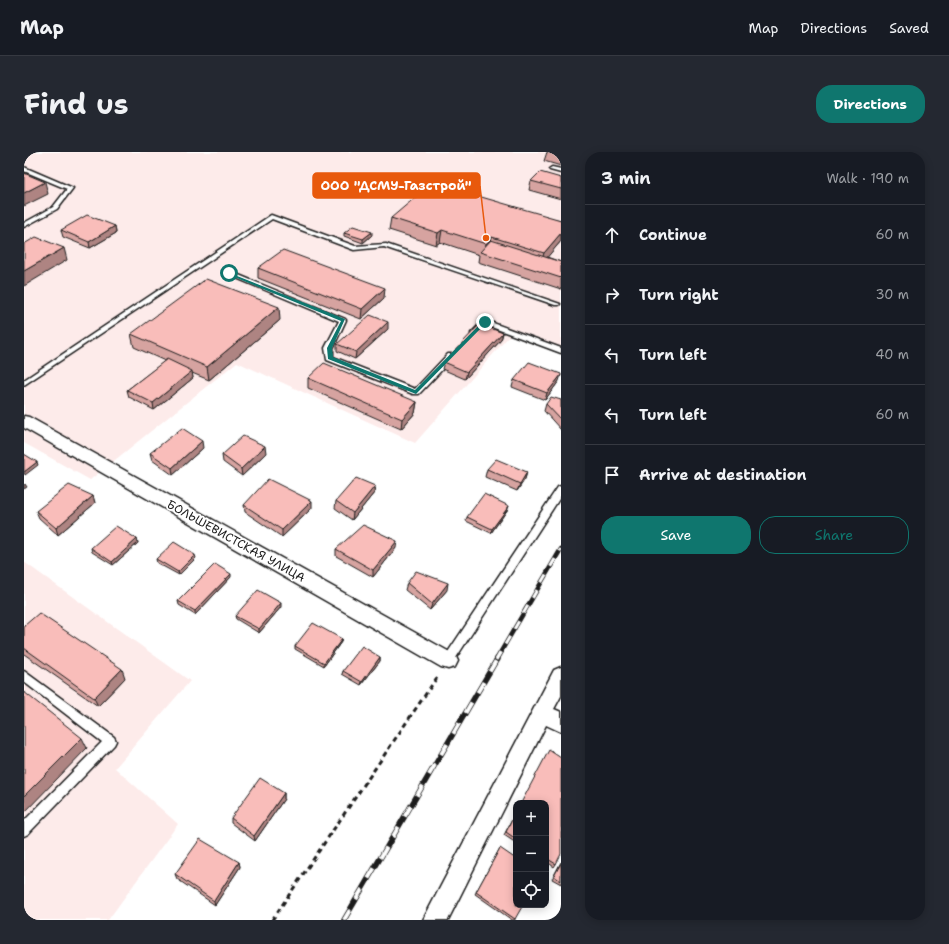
<!DOCTYPE html>
<meta charset="utf-8">
<style>
body{margin:0;font-family:"Shantell Sans",sans-serif;background:#242831;color:#f1f3f6}
.controls{position:absolute;right:12px;bottom:12px;display:grid;overflow:hidden;border-radius:8px;box-shadow:0 2px 10px #0003}
.controls button{width:36px;height:36px;display:grid;place-items:center;padding:0;border:0;border-bottom:1px solid #363941;background:#171b24;color:#f1f3f6;font:20px sans-serif}
.stop{position:absolute;width:12px;height:12px;margin:-9px;border:3px solid #0f766e;border-radius:50%;background:#fff}
.stop.end{background:#0f766e;border-color:#fff;box-shadow:0 1px 4px #0008}
.list{margin:0;padding:0;list-style:none}
h2{display:flex;justify-content:space-between;align-items:center;height:52px;margin:0;padding:0 16px;font-size:17px}
h2 small{font-size:13px;font-weight:400;color:#9ea1a6}
.list li{display:grid;grid-template-columns:26px 1fr auto;gap:12px;align-items:center;box-sizing:border-box;height:60px;padding:0 16px;border-top:1px solid #363941}
.list b{display:block;font-size:15px;white-space:nowrap}
.list em{font-size:13px;font-style:normal;color:#9ea1a6}
.actions{display:flex;gap:8px;padding:12px 16px}
.actions a{flex:1;padding:9px 0;border:1px solid #0f766e;border-radius:16px;text-align:center;font-size:14px;color:#0f766e}
.actions .main{background:#0f766e;color:#fff}
.icon{flex:none;width:22px;height:22px;fill:none;stroke:currentColor;stroke-width:2;stroke-linecap:round;stroke-linejoin:round}
.map{position:relative;flex:none;width:537px;height:768px;overflow:hidden;border-radius:16px}
header{display:flex;align-items:center;gap:24px;box-sizing:border-box;height:56px;padding:0 20px;background:#171b24;border-bottom:1px solid #363941}
header strong{font-size:19px}
nav{display:flex;gap:22px;margin-inline-start:auto;font-size:14px}
.intro{display:flex;align-items:center;justify-content:space-between;box-sizing:border-box;height:96px;padding:0 24px}
h1{margin:0;font-size:28px}
.button{padding:10px 18px;border-radius:16px;background:#0f766e;color:#fff;font-size:14px;font-weight:700}
main{display:flex;gap:24px;padding:0 24px}
aside{flex:1;background:#171b24;border-radius:16px;box-shadow:0 2px 10px #0003}
.map>svg:first-child{display:block}
.built{fill:#fdebea}
.lines{fill:none;stroke-linecap:round;stroke-linejoin:round}
.lane-casing{stroke:#1c1c1c;stroke-width:3}
.street-casing{stroke:#1c1c1c;stroke-width:3}
.path{stroke:#1c1c1c;stroke-width:3;stroke-dasharray:5 4;stroke-linecap:butt}
.lane{fill:#fff;fill-rule:evenodd}
.street{fill:#fff;fill-rule:evenodd}
.rail-far1-casing{stroke:#1c1c1c;stroke-width:4.5}
.rail-casing{stroke:#1c1c1c;stroke-width:5.5}
.rail-far1{stroke:#fff;stroke-width:3;stroke-dasharray:9;stroke-linecap:butt}
.rail{stroke:#fff;stroke-width:4;stroke-dasharray:12;stroke-linecap:butt}
.wall{fill:#d6a3a0;stroke:#1c1c1c}
.shaded-wall{fill:#ae8482;stroke:#1c1c1c}
.building{fill:#f9bdba;stroke:#1c1c1c}
.route{fill:#0f766e}
.labels{text-anchor:middle;stroke-width:3.5;stroke-linejoin:round;paint-order:stroke}
.street-label{font-size:12px;fill:#1c1c1c;stroke:#fff}
.leader{fill:none;stroke:#e8590c;stroke-width:1.5}
.callout-dot{fill:#e8590c;stroke:#fff;stroke-width:1.5}
.callout{fill:#e8590c;stroke:#e8590c;stroke-width:1.5}
.callout-label{font-size:13px;text-anchor:middle;font-weight:bold;fill:#fff}
</style>
<header>
<strong>Map</strong>
<nav><a>Map</a><a>Directions</a><a>Saved</a></nav>
</header>
<div class="intro"><h1>Find us</h1><a class="button">Directions</a></div>
<main>
<div class="map">
<svg width="537" height="768" viewBox="0 0 537 768">
<rect width="100%" height="100%" fill="#fff"/>
<filter id="ink" filterUnits="userSpaceOnUse"><feTurbulence type="fractalNoise" baseFrequency=".025" numOctaves="2"/><feDisplacementMap in="SourceGraphic" scale="8" xChannelSelector="R" yChannelSelector="G"/><feConvolveMatrix kernelMatrix="1 2 1 2 8 2 1 2 1" color-interpolation-filters="sRGB"/></filter>
<g filter="url(#ink)">
<path class="built" d="M0,0H537V202L486,183L391,291L213,210L66,328L0,291Z
M0,410L166,529L91,616L154,672L84,768H0Z"/>
<g class="lines">
<defs>
<path id="lane" d="M0,15L49,36L33,57L0,75V71L29,55L43,37L0,19Z
M528,15L537,17V21L526,18L525,17Z
M247,63L331,94L362,92L536,152L535,153H531L360,95L330,98L248,67L0,233V228Z
M205,119L321,167L322,168L309,196V205L391,237L424,202H430L431,204L395,242H389L303,208L301,196L315,169L203,122L202,121Z
M461,168L537,196V201L462,173L451,183H447V181L459,169Z
M537,334V344L428,512L424,513L420,512L419,509L420,506L534,335Z
M0,519L90,585L92,589L90,593L4,682L0,684V669L78,590L0,530Z"/>
<path id="street" d="M0,264L5,265L431,503L434,509L431,515L424,517L417,515L0,276Z
M537,515V544L530,557L537,560V580L522,573L424,768H399L530,518Z"/>
</defs>
<use href="#lane" class="lane-casing"/>
<use href="#street" class="street-casing"/>
<path class="path" d="M248,768L414,524"/>
<use href="#lane" class="lane"/>
<use href="#street" class="street"/>
<defs>
<path id="rail-far1" d="M472,508L537,397"/>
<path id="rail" d="M320,768L473,507"/>
</defs>
<use href="#rail-far1" class="rail-far1-casing"/>
<use href="#rail" class="rail-casing"/>
<use href="#rail-far1" class="rail-far1"/>
<use href="#rail" class="rail"/>
</g>
<path class="wall" d="M523,0H537V14L520,9Z
M537,26V47L505,38L507,29Z
M425,45L537,68V89L523,105L537,110V137L454,110L455,103L416,90L412,93L365,78L367,66Z
M91,74L92,81L66,96L39,85L37,78Z
M320,81L348,83L339,91L320,84Z
M234,116L360,146L337,167L234,126Z
M256,168L185,228L168,221L169,226L130,258L105,245L103,238L141,209L110,195L107,182Z
M364,177L331,207L313,199V192Z
M479,181L477,188L441,227L418,217L420,210Z
M284,226L393,250L391,261L377,277L284,236Z
M490,228L535,229L521,248L488,235Z
M537,248V278L520,259L522,252Z
M179,296L149,323L128,308L126,301Z
M242,301L218,324L199,310L198,303Z
M463,317L503,320L501,327L493,339L461,325Z
M351,334L350,341L328,368L311,356L312,349Z
M69,344L71,351L34,383L15,366L12,359Z
M220,353L288,356L258,385L221,360Z
M484,357L467,381L442,369L443,365Z
M113,387L114,391L89,413L68,400L67,396Z
M372,396L349,425L312,404V397Z
M172,406L155,423L133,411L132,407Z
M207,425L171,463L155,453L154,449Z
M383,431L423,438L406,458L381,438Z
M257,455L235,481L212,467L211,464Z
M0,474L101,526L74,554L0,502Z
M318,487L317,490L300,514L271,497V494Z
M356,505V509L337,533L318,522L319,519Z
M260,641V647L231,689L207,671V666Z
M522,651L532,712L530,715L522,709Z
M492,660V691L480,683Z
M476,696L491,767V768H488L451,742Z
M215,710L216,715L191,753L153,727L151,722Z
M537,710V732L528,727Z"/>
<path class="shaded-wall" d="M21,30L24,42L0,54V41Z
M91,74L92,81L66,96L65,90Z
M418,78L416,90L412,93L414,81Z
M348,80V83L339,91V87Z
M537,81V89L516,114L520,101Z
M468,85L465,98L460,101L462,92Z
M40,96L43,108L0,134V119Z
M361,136L360,146L337,167L338,157Z
M255,155L256,168L185,228L183,215Z
M364,170V177L331,207L332,200Z
M479,181L477,188L441,227L443,220Z
M168,219L169,226L130,258L129,251Z
M537,223L535,229L521,248L523,241Z
M393,250L391,261L377,277L378,267Z
M178,289L179,296L149,323L148,316Z
M241,294L242,301L218,324L217,317Z
M13,310L14,313L1,323L0,320Z
M503,320L501,327L493,339L496,332Z
M1,332L3,335L0,337V333Z
M351,334L350,341L328,368L329,361Z
M69,344L71,351L34,383L32,376Z
M288,349V356L258,385V378Z
M485,354L484,357L467,381L468,377Z
M113,387L114,391L89,413L88,410Z
M373,389L372,396L349,425V418Z
M171,403L172,406L155,423L154,420Z
M207,422V425L171,463V459Z
M424,431L423,438L406,458L408,452Z
M257,451V455L235,481V477Z
M318,487L317,490L300,514V511Z
M356,505V509L337,533L338,530Z
M98,517L101,526L74,554L70,546Z
M58,586L63,596L0,661V644Z
M260,641V647L231,689L230,684Z
M215,710L216,715L191,753L190,749Z"/>
<path class="building" d="M523,0H537V4Z
M516,20L537,26V37L507,29Z
M0,21L21,30L0,41Z
M400,38L425,45L433,38L537,68V81L520,101L468,85L462,92L418,78L414,81L367,66Z
M63,63L91,74L65,90L37,78Z
M329,74L348,80L339,87L320,81Z
M12,85L40,96L0,119V92Z
M467,88L537,110V126L456,100Z
M259,98L361,136L338,157L234,116Z
M182,127L255,155L183,215L107,182Z
M346,163L364,170L332,200L313,192Z
M456,172L479,181L443,220L420,210Z
M143,207L168,219L129,251L103,238Z
M505,210L537,222V223L523,241L490,228Z
M300,211L393,250L378,267L284,226Z
M527,245L537,248V268L522,252Z
M158,276L178,289L148,316L126,301Z
M219,284L241,294L217,317L198,303Z
M0,302L13,310L0,320Z
M472,307L503,320L496,332L463,317Z
M332,326L351,334L329,361L312,349Z
M244,327L288,349L258,378L220,353Z
M45,333L69,344L32,376L12,359Z
M460,342L485,354L468,377L443,365Z
M339,373L373,389L349,418L312,397Z
M92,374L113,387L88,410L67,396Z
M150,390L171,403L154,420L132,407Z
M191,412L207,422L171,459L154,449Z
M392,419L424,431L408,452L383,431Z
M234,438L257,451L235,477L211,464Z
M15,461L98,517L70,546L0,496V474Z
M289,471L318,487L300,511L271,494Z
M338,494L356,505L338,530L319,519Z
M0,540L58,586L0,644Z
M525,598L537,606V702L532,712L522,706V651H497Z
M236,626L260,641L230,684L207,666Z
M492,660V687L482,680Z
M176,687L215,710L190,749L151,722Z
M476,696L492,707V753H499L491,767L452,740Z
M537,711V729L530,724Z"/>
</g>
<path class="route" d="M203,120L321,167L308,196L309,205L391,238L459,169L463,170L392,242L304,207L303,196L317,169L203,122Z"/>
<g class="labels">
<g class="street-label">
<text transform="translate(212 389) rotate(29)" y="4">БОЛЬШЕВИСТСКАЯ УЛИЦА</text>
</g>
</g>
<path class="leader" d="M462 86L456 34"/>
<circle class="callout-dot" cx="462" cy="86" r="4"/>
<rect class="callout" x="289" y="21" width="167" height="25" rx="4"/>
<g class="callout-label">
<text x="372" y="38">ООО "ДСМУ-Газстрой"</text>
</g>
</svg>
<div class="controls">
<button>+</button>
<button>−</button>
<button><svg class="icon" aria-label="locate" viewBox="0 0 24 24"><circle cx="12" cy="12" r="6"/><path d="M12 2v4M12 18v4M2 12h4M18 12h4"/></svg></button>
</div>
<div class="stop" style="left:205px;top:121px"></div>
<div class="stop end" style="left:461px;top:170px"></div>
</div>
<aside>
<h2>3 min<small>Walk · 190 m</small></h2>
<ul class="list">
<li><svg class="icon" aria-label="ahead" viewBox="0 0 24 24"><path d="M12 20V5M6 11l6-6 6 6"/></svg><div><b>Continue</b></div><em>60 m</em></li>
<li><svg class="icon" aria-label="right" viewBox="0 0 24 24"><path d="M7 20v-9h11M14 6l5 5-5 5"/></svg><div><b>Turn right</b></div><em>30 m</em></li>
<li><svg class="icon" aria-label="left" viewBox="0 0 24 24"><path d="M17 20v-9H6M10 6l-5 5 5 5"/></svg><div><b>Turn left</b></div><em>40 m</em></li>
<li><svg class="icon" aria-label="left" viewBox="0 0 24 24"><path d="M17 20v-9H6M10 6l-5 5 5 5"/></svg><div><b>Turn left</b></div><em>60 m</em></li>
<li><svg class="icon" aria-label="arrive" viewBox="0 0 24 24"><path d="M6 21V4h12l-3 4 3 4H6"/></svg><div><b>Arrive at destination</b></div></li>
</ul>
<div class="actions"><a class="main">Save</a><a>Share</a></div>
</aside>
</main>
